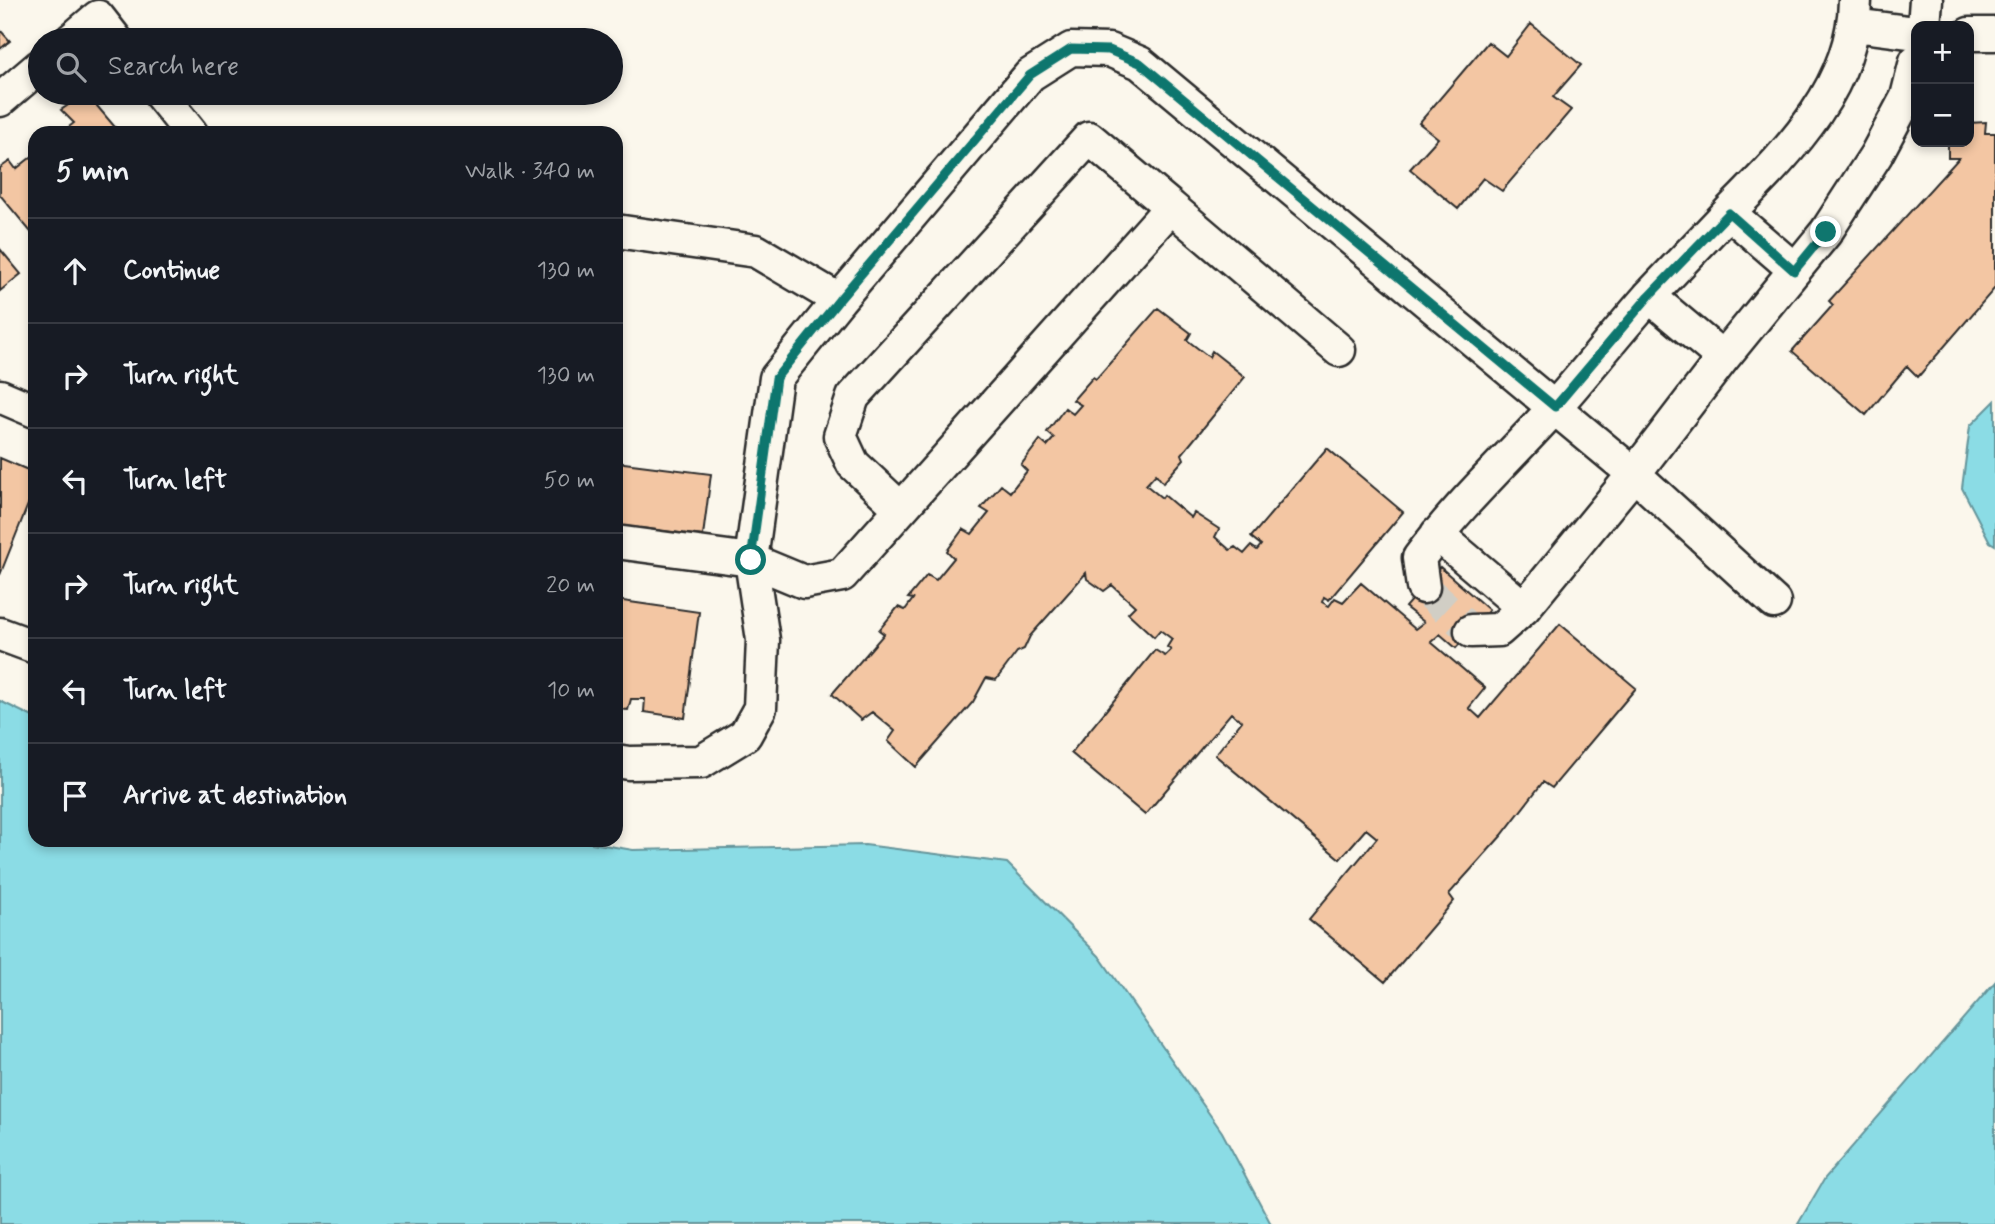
<!DOCTYPE html>
<meta charset="utf-8">
<style>
body{margin:0;font-family:Mynerve,sans-serif;background:#20242c;color:#f1f3f6}
.controls{position:absolute;right:21px;top:21px;display:grid;overflow:hidden;border-radius:14px;box-shadow:0 4px 10px #0003}
.controls button{width:63px;height:63px;display:grid;place-items:center;padding:0;border:0;border-bottom:2px solid #363941;background:#171b24;color:#f1f3f6;font:35px sans-serif}
.stop{position:absolute;width:21px;height:21px;margin:-16px;border:5px solid #0f766e;border-radius:50%;background:#fff}
.stop.end{background:#0f766e;border-color:#fff;box-shadow:0 2px 7px #0008}
.list{margin:0;padding:0;list-style:none}
h2{display:flex;justify-content:space-between;align-items:center;height:91px;margin:0;padding:0 28px;font-size:30px}
h2 small{font-size:23px;font-weight:400;color:#9ea1a6}
.list li{display:grid;grid-template-columns:46px 1fr auto;gap:21px;align-items:center;box-sizing:border-box;height:105px;padding:0 28px;border-top:2px solid #363941}
.list b{display:block;font-size:26px;white-space:nowrap}
.list em{font-size:23px;font-style:normal;color:#9ea1a6}
.icon{flex:none;width:38px;height:38px;fill:none;stroke:currentColor;stroke-width:2;stroke-linecap:round;stroke-linejoin:round}
.map{position:relative;flex:none;width:1995px;height:1224px;overflow:hidden}
.search{position:absolute;background:#171b24;box-shadow:0 4px 10px #0003;left:28px;top:28px;width:595px;height:77px;display:flex;align-items:center;gap:18px;box-sizing:border-box;padding:0 24px;border-radius:38px;color:#9ea1a6;font-size:26px}
.panel{position:absolute;background:#171b24;box-shadow:0 4px 10px #0003;left:28px;top:126px;width:595px;height:721px;border-radius:21px}
.map>svg:first-child{display:block}
.water{fill:#8bdce5;stroke:#65959b;stroke-width:2}
.building{fill:#f3c6a3;stroke:#2b2b2b;stroke-width:2}
.lines{fill:none;stroke-linecap:round;stroke-linejoin:round}
.minor-tunnel{stroke:#d1cec5;stroke-width:32;stroke-dasharray:32 16;stroke-linecap:butt}
.minor-casing{stroke:#2b2b2b;stroke-width:37}
.minor{stroke:#fbf7ec;stroke-width:32}
.route{stroke:#0f766e;stroke-width:9}
</style>
<div class="map">
<svg width="1995" height="1224" viewBox="0 0 1995 1224">
<rect width="100%" height="100%" fill="#fbf7ec"/>
<filter id="ink" filterUnits="userSpaceOnUse"><feTurbulence type="fractalNoise" baseFrequency=".0143" numOctaves="2"/><feDisplacementMap in="SourceGraphic" scale="14" xChannelSelector="R" yChannelSelector="G"/><feConvolveMatrix kernelMatrix="1 2 1 2 8 2 1 2 1" color-interpolation-filters="sRGB"/></filter>
<g filter="url(#ink)">
<path class="water" d="M1995,401V545L1990,542L1962,488L1970,426Z
M0,701L35,718V840H574L633,850L865,845L1007,863L1099,956L1222,1132L1271,1224H0Z
M1995,982V1224H1798L1825,1178Z"/>
<path class="building" d="M1531,24L1581,65L1553,97L1571,110L1502,191L1483,178L1458,209L1410,169L1438,138L1419,123L1488,42L1506,56Z
M0,30L10,41L0,49Z
M86,93L120,133H61L74,123L61,110Z
M1986,122L1985,133H1995V288L1918,377L1907,366L1866,415L1792,351L1833,305L1829,301L1959,158H1948V142H1969V123Z
M35,154V237L0,195V168L10,161L16,169Z
M0,249L21,274L0,291Z
M1158,308L1191,333L1187,340L1209,357L1212,351L1245,377L1182,454L1184,459L1163,483L1156,474L1146,485L1162,498L1164,495L1191,518L1194,513L1219,529L1215,537L1230,550L1235,547L1244,554L1251,546L1257,550L1261,545L1251,537L1327,448L1403,512L1329,600L1324,597L1322,602L1329,606L1335,598L1343,602L1361,583L1415,629L1424,622L1405,607L1440,567L1489,610L1456,648L1440,634L1431,642L1485,688L1469,708L1480,718L1560,624L1636,688L1552,788L1543,782L1502,835L1449,894L1454,901L1385,982L1309,919L1377,838L1366,829L1340,859L1215,755L1242,721L1231,713L1145,815L1071,753L1155,650L1165,656L1171,650L1167,647L1172,639L1160,630L1154,637L1128,613L1135,606L1112,585L1104,591L1087,579L1086,573L1030,636L1024,649L1017,652L996,680L986,678L973,702L916,767L888,741L895,731L872,712L861,720L832,694L884,634L879,630L898,607L905,610L913,599L908,598L927,575L936,580L954,558L947,551L963,529L972,534L989,513L981,508L1001,485L1010,492L1027,471L1021,465L1040,440L1047,446L1054,438L1047,432L1065,408L1073,414L1081,405L1073,400L1093,377L1096,379Z
M0,458L35,473V487L0,575Z
M616,462L711,474L703,536L616,525Z
M616,600L699,612L685,718L644,712L645,699H631L628,710L616,709Z"/>
<g class="lines">
<path class="minor-tunnel" d="M1423,587L1471,631"/>
<defs>
<path id="minor" d="M1854,25L1916,33
M1924,26L1926,0
M1969,34H1995
M71,40L98,17L116,40
M159,93L191,133
M0,100L40,66
M1729,213L1795,270
M616,231L756,251L839,300
M1649,296L1723,358
M0,396L35,411
M901,509L853,464L840,436L853,397L1089,138L1171,207
M1437,534L1524,608
M616,542L751,560L804,582L842,575L1171,207L1339,350
M1423,587L1419,558C1459,504 1509,458 1554,408C1587,371 1618,331 1651,294C1677,267 1702,240 1728,213C1786,154 1854,89 1855,0
M1471,631L1499,630L1524,608L1634,474L1723,358L1826,232L1876,155L1907,97L1916,61
M0,634L35,647
M616,761L629,763L701,762L745,735L760,708L763,640L751,560L776,378L839,300L1030,75L1071,49L1109,50L1140,63L1634,474L1774,602"/>
</defs>
<use href="#minor" class="minor-casing"/>
<use href="#minor" class="minor"/>
</g>
</g>
<g class="lines" filter="url(#ink)">
<path class="route" d="M751,560L776,378L839,300L1030,75L1071,49L1109,50L1140,63L1555,407L1649,296L1729,213L1794,271L1826,232"/>
</g>
</svg>
<div class="controls">
<button>+</button>
<button>−</button>
</div>
<div class="stop" style="left:751px;top:560px"></div>
<div class="stop end" style="left:1826px;top:232px"></div>
<div class="search"><svg class="icon" aria-label="search" viewBox="0 0 24 24"><circle cx="10" cy="10" r="6"/><path d="M15 15l6 6"/></svg>Search here</div>
<section class="panel">
<h2>5 min<small>Walk · 340 m</small></h2>
<ul class="list">
<li><svg class="icon" aria-label="ahead" viewBox="0 0 24 24"><path d="M12 20V5M6 11l6-6 6 6"/></svg><div><b>Continue</b></div><em>130 m</em></li>
<li><svg class="icon" aria-label="right" viewBox="0 0 24 24"><path d="M7 20v-9h11M14 6l5 5-5 5"/></svg><div><b>Turn right</b></div><em>130 m</em></li>
<li><svg class="icon" aria-label="left" viewBox="0 0 24 24"><path d="M17 20v-9H6M10 6l-5 5 5 5"/></svg><div><b>Turn left</b></div><em>50 m</em></li>
<li><svg class="icon" aria-label="right" viewBox="0 0 24 24"><path d="M7 20v-9h11M14 6l5 5-5 5"/></svg><div><b>Turn right</b></div><em>20 m</em></li>
<li><svg class="icon" aria-label="left" viewBox="0 0 24 24"><path d="M17 20v-9H6M10 6l-5 5 5 5"/></svg><div><b>Turn left</b></div><em>10 m</em></li>
<li><svg class="icon" aria-label="arrive" viewBox="0 0 24 24"><path d="M6 21V4h12l-3 4 3 4H6"/></svg><div><b>Arrive at destination</b></div></li>
</ul>
</section>
</div>
